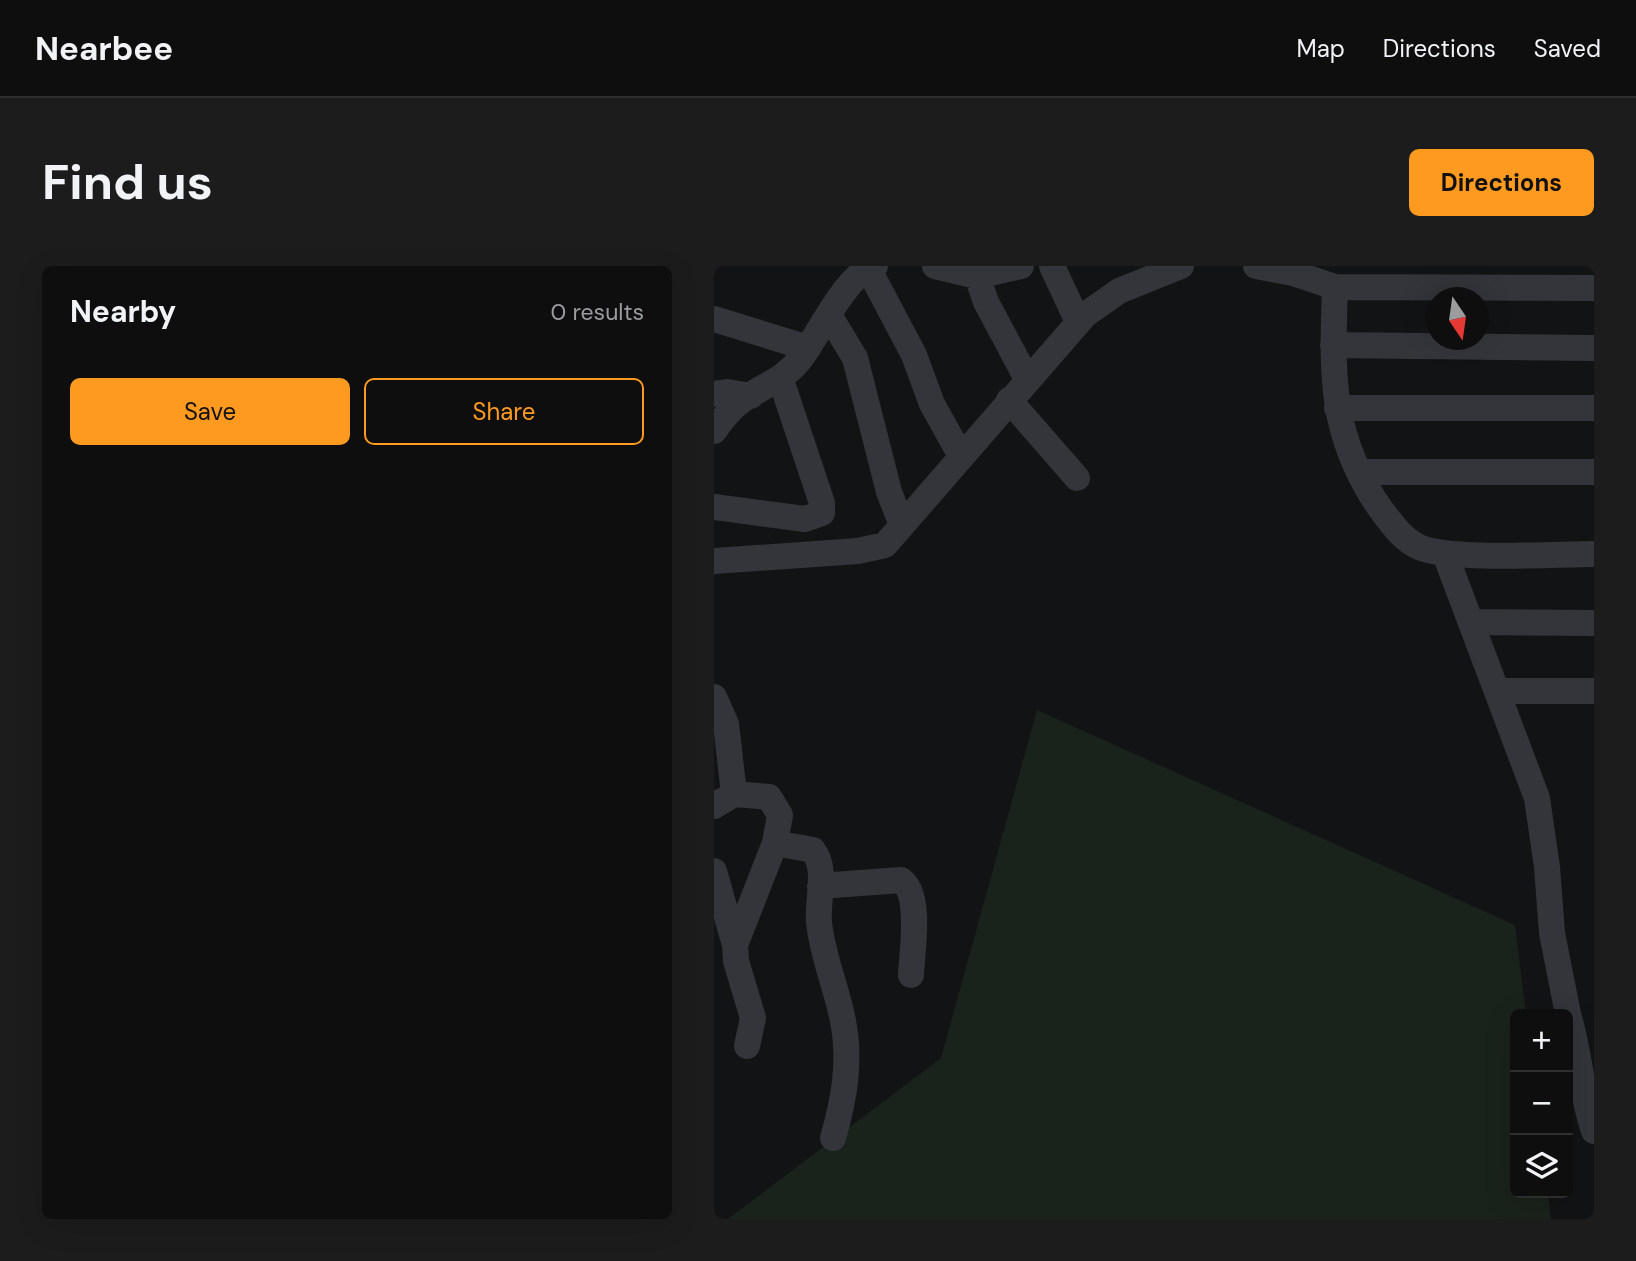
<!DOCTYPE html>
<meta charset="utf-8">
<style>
body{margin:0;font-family:"DM Sans",sans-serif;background:#1c1c1d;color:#f1f3f6}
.controls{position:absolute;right:21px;bottom:21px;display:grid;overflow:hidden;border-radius:10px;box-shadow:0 7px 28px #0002}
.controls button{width:63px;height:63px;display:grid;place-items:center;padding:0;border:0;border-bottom:2px solid #2e2e2f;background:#0e0e0f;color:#f1f3f6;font:35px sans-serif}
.compass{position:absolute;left:712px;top:21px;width:63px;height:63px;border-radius:50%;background:#0e0e0f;box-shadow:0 7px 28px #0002;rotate:167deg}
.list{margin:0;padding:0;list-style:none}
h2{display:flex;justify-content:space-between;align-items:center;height:91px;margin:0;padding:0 28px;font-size:30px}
h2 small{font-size:23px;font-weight:400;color:#9b9c9e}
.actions{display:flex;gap:14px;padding:21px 28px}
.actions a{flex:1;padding:16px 0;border:2px solid #ff9a20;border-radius:10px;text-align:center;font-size:24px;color:#ff9a20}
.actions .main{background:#ff9a20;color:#111}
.icon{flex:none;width:38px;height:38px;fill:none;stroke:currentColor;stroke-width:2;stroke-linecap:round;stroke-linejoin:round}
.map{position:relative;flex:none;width:880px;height:953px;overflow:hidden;border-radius:10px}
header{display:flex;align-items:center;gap:42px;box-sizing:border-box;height:98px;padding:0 35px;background:#0e0e0f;border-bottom:2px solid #2e2e2f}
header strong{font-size:33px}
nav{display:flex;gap:38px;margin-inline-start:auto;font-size:24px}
.intro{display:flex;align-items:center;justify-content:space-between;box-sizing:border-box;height:168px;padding:0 42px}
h1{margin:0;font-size:49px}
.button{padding:18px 32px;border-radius:10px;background:#ff9a20;color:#111;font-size:24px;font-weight:700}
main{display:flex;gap:42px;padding:0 42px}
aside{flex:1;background:#0e0e0f;border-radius:10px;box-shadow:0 7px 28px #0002}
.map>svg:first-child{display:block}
.green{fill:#1a231b}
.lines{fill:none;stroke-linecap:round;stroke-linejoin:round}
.minor{stroke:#33353a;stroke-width:26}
</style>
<header>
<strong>Nearbee</strong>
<nav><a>Map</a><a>Directions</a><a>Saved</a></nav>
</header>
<div class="intro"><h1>Find us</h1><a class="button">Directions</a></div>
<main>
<aside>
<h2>Nearby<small>0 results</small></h2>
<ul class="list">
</ul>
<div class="actions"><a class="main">Save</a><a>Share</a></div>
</aside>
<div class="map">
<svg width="880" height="953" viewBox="0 0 880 953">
<rect width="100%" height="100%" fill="#121314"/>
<path class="green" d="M323,444L801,659L812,748H801V927H834L837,953H14L227,792Z"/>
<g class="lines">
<path class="minor" d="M153,0L200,89L218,138L247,190
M221,0L263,10L307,0
M338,0L364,56
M542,0L579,7L621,21C618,107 615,171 668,245C679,259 688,273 705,281C735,295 842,288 880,288
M263,10L272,36L313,113
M621,21L880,22
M115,49L141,92L175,226L188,259
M0,53L94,82
M619,79L880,82
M0,128L13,126L37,130
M295,134L363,212
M623,142H880
M0,165C7,155 19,140 30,133C51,119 71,113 87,92C104,70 134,5 161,0
M646,206H880
M0,241L91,253L108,247V237L67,114
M731,288L823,532L833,601L838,667L854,748
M0,295L144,285L171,279L371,49L405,25L467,0
M758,356L880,357
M784,425H880
M0,431L12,458L20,528L0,540
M20,528L55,531L66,549L61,577L21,679L22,695L39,752L33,780
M61,577L99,584C114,605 103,631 105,656C108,689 123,723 129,755C137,795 130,834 119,872
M0,605L21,679
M106,620L187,614C208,628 198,685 197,709
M854,748C866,787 867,827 880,865"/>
</g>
</svg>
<div class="controls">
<button>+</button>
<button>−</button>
<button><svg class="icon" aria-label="layers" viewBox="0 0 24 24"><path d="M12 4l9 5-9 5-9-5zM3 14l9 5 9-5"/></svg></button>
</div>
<svg class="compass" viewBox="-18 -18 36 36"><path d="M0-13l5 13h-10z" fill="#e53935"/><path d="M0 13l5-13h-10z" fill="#9b9c9e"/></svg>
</div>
</main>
